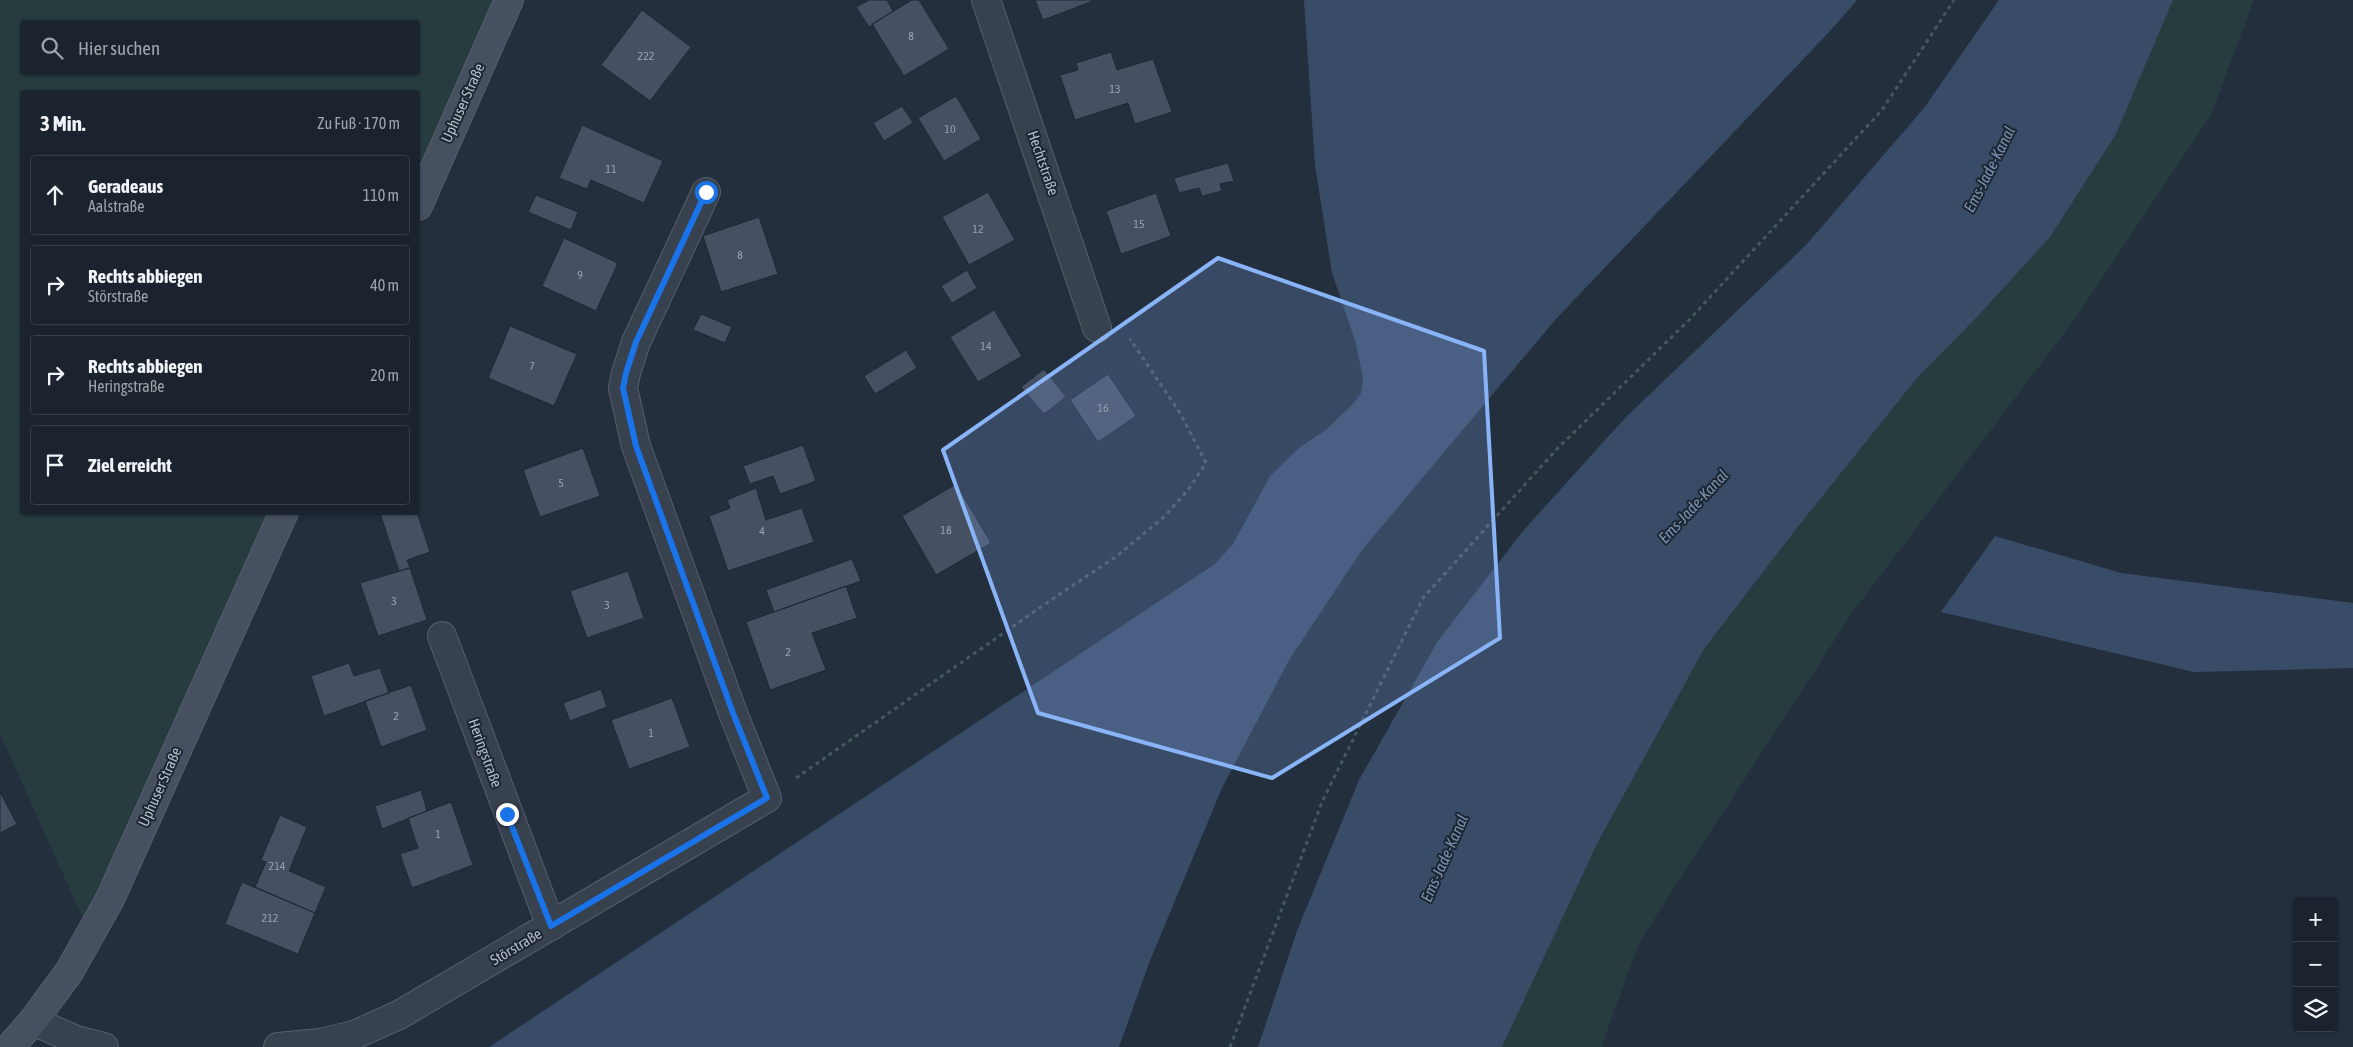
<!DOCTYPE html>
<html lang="de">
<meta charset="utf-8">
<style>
body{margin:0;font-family:"Asap Condensed",sans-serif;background:#282f3a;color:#f1f3f6}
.controls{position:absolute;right:15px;bottom:15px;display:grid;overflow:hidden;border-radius:5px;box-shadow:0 1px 4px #0004}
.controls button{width:45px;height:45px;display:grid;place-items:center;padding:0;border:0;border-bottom:1px solid #39404a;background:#1b232e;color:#f1f3f6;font:25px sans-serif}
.stop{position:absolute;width:15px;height:15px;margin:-11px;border:4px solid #1a73e8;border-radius:50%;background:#fff}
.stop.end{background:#1a73e8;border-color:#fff;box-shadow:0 1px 5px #0008}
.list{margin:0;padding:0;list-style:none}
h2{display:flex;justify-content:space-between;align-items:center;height:65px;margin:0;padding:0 20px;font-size:21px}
h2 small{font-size:16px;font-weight:400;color:#a0a4aa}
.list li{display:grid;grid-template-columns:32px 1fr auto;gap:15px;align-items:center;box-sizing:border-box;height:80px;margin:0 10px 10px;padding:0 10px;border:1px solid #39404a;border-radius:5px}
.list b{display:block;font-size:19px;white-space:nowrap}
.list p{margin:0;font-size:16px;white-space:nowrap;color:#a0a4aa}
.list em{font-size:16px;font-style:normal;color:#a0a4aa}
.icon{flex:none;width:28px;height:28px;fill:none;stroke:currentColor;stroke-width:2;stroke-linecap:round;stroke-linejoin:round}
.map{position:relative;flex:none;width:2353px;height:1047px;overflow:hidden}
.search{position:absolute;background:#1b232e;box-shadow:0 1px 4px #0004;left:20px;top:20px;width:400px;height:55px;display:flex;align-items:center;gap:12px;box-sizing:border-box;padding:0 18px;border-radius:5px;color:#a0a4aa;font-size:19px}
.panel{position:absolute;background:#1b232e;box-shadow:0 1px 4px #0004;left:20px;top:90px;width:400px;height:425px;border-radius:5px}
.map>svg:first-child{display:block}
.green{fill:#263c3f;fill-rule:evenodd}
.water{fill:#394c67}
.building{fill:#455162;stroke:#1f2835}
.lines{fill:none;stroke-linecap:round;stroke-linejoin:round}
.street-casing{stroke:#565f6c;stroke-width:30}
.secondary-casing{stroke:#565f6c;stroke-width:30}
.path{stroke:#44595c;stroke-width:3;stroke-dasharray:4 4;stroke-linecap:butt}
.street{stroke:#38414e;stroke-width:28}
.secondary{stroke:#465061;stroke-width:28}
.route{stroke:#1a73e8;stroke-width:6}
.marked{fill:#8ab4f8;fill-opacity:0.2;stroke:#8ab4f8;stroke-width:4;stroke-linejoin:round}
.labels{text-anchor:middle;stroke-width:4;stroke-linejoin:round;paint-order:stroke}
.number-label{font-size:12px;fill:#98a1af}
.street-label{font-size:15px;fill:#b4bcc9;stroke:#1d2633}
.water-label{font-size:16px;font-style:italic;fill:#7c92b1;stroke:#1d2633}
</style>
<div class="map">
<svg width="2353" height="1047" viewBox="0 0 2353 1047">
<rect width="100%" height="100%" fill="#242f3e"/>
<path class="green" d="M0,0H509L418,206V92H22V512L284,513L90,934L0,734ZM22,22H418V72H22Z
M2173,0H2254L2211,115L2075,319L1852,613L1640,941L1601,1047H1502L1598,842L1704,649L1797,528L1917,378L1976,318L2116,134Z"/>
<path class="water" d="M1304,0H1857L1832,29L1555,320L1362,550L1289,660L1222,788L1149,963L1119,1047H489L1215,564L1233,544L1270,476L1300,447L1326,430L1354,403L1361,393L1363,378L1355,340L1332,273L1315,165Z
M1999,0H2173L2116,134L2050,237L1976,318L1917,378L1797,528L1704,649L1598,842L1502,1047H1258L1297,931L1359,780L1438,641L1523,531L1625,418L1807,244L1924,108Z
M1995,536L2121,573L2353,603V668L2194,672L1941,612Z"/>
<path class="building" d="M869,0H887L893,11L869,27L856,7Z
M912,0H919L949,49L904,76L872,24Z
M1035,0H1092L1093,1L1043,20Z
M642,10L691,47L650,101L601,65Z
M1111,52L1117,70L1153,59L1172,112L1135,124L1128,103L1075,120L1060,75L1078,70L1076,63Z
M956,96L981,139L944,161L918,118Z
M902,106L913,123L884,141L873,123Z
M582,125L663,161L644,203L591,180L587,189L559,178Z
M1228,163L1234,181L1220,184L1222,191L1202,196L1199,188L1179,193L1174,178Z
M988,192L1015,240L969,265L942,217Z
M1156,193L1171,236L1121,254L1106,211Z
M536,195L578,212L571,230L528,212Z
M759,217L778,274L721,292L703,236Z
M564,238L618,263L596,311L542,286Z
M967,270L977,288L952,303L941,286Z
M994,310L1022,356L978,382L950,337Z
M701,314L732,327L725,343L693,330Z
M510,326L577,354L554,406L488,378Z
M906,350L917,368L875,394L864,376Z
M1044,369L1066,397L1044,414L1021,387Z
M1108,374L1136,416L1098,442L1070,400Z
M803,445L816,481L780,494L773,476L750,484L743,466Z
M583,448L600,496L540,517L523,470Z
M956,484L991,543L936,575L902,516Z
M756,488L766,520L802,508L814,542L728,571L709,516L730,508L727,500Z
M417,512L430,552L407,560L410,568L399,571L380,513Z
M852,559L861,581L774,612L766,590Z
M410,568L427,620L378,636L360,583Z
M628,571L644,618L587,638L570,591Z
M846,586L857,618L812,633L826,670L770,690L746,622Z
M349,663L354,676L380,668L389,693L324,716L311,676Z
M411,685L427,730L381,747L365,701Z
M601,689L607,707L570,721L563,703Z
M672,698L690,747L629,769L611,720Z
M421,790L427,811L382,829L375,806Z
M0,792L17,824L0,833Z
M451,802L473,865L412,888L400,854L418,848L408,818Z
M280,815L307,827L289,871L326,887L315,913L255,887L266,862L261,860Z
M242,882L315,913L298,954L225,924Z"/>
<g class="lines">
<defs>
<path id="street" d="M986,0L1097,328
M442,636L551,926
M33,1021L76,1040L104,1047
M278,1047L320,1043L354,1035L399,1015L767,798L733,713L636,446L623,388L626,373L636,342L706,192"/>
<path id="secondary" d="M418,206L509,0
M10,1047L33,1021L69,972L110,899L284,512"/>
</defs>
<use href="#street" class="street-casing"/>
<use href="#secondary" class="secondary-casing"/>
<path class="path" d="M796,778L1045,604L1117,556L1164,517L1188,490L1206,463L1180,413L1130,339
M1230,1047L1322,802L1423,598L1556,450L1689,320L1882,110L1954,0"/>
<use href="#street" class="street"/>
<use href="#secondary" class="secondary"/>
</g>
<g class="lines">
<path class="route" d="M507,814L551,926L767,798L733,713L636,446L623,388L626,373L636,342L706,192"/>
</g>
<path class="marked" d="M1218,258L1484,351L1500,638L1272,778L1038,713L943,450Z"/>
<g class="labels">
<g class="number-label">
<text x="911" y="40">8</text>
<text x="646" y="60">222</text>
<text x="1115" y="93">13</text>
<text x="950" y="133">10</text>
<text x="611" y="173">11</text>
<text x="1139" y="228">15</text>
<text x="978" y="233">12</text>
<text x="740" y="259">8</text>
<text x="580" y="279">9</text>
<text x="986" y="350">14</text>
<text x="532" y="370">7</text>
<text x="1103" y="412">16</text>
<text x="561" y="487">5</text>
<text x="946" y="534">18</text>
<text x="762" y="535">4</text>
<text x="394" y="605">3</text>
<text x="607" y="609">3</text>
<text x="788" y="656">2</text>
<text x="396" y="720">2</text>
<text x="651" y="737">1</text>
<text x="438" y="838">1</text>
<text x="277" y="870">214</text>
<text x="270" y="922">212</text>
</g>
<g class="street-label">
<text transform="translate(463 103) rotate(-66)" y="5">Uphuser Straße</text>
<text transform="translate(1043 163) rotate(71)" y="5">Hechtstraße</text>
<text transform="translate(485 753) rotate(70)" y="5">Heringstraße</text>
<text transform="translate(160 787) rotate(-66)" y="5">Uphuser Straße</text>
<text transform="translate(516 947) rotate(-31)" y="5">Störstraße</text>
</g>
<g class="water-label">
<text transform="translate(1989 169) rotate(-63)" y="6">Ems-Jade-Kanal</text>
<text transform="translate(1693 506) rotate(-47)" y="6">Ems-Jade-Kanal</text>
<text transform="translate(1444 858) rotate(-66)" y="6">Ems-Jade-Kanal</text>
</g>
</g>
</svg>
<div class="controls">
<button>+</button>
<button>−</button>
<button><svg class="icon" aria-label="layers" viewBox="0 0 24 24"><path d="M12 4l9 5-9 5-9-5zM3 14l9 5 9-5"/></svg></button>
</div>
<div class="stop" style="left:706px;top:192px"></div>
<div class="stop end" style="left:507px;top:814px"></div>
<div class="search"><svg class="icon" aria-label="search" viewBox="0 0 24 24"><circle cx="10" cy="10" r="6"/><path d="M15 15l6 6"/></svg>Hier suchen</div>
<section class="panel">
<h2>3 Min.<small>Zu Fuß · 170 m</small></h2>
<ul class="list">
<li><svg class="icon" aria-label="ahead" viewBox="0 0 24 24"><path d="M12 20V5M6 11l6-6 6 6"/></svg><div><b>Geradeaus</b><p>Aalstraße</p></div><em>110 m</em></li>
<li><svg class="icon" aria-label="right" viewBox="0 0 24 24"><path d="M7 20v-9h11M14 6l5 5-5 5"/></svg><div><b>Rechts abbiegen</b><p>Störstraße</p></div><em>40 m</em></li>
<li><svg class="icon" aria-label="right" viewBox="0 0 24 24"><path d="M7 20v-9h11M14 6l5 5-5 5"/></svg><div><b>Rechts abbiegen</b><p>Heringstraße</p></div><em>20 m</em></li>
<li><svg class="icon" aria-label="arrive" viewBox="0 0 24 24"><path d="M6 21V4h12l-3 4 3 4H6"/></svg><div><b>Ziel erreicht</b></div></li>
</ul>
</section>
</div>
